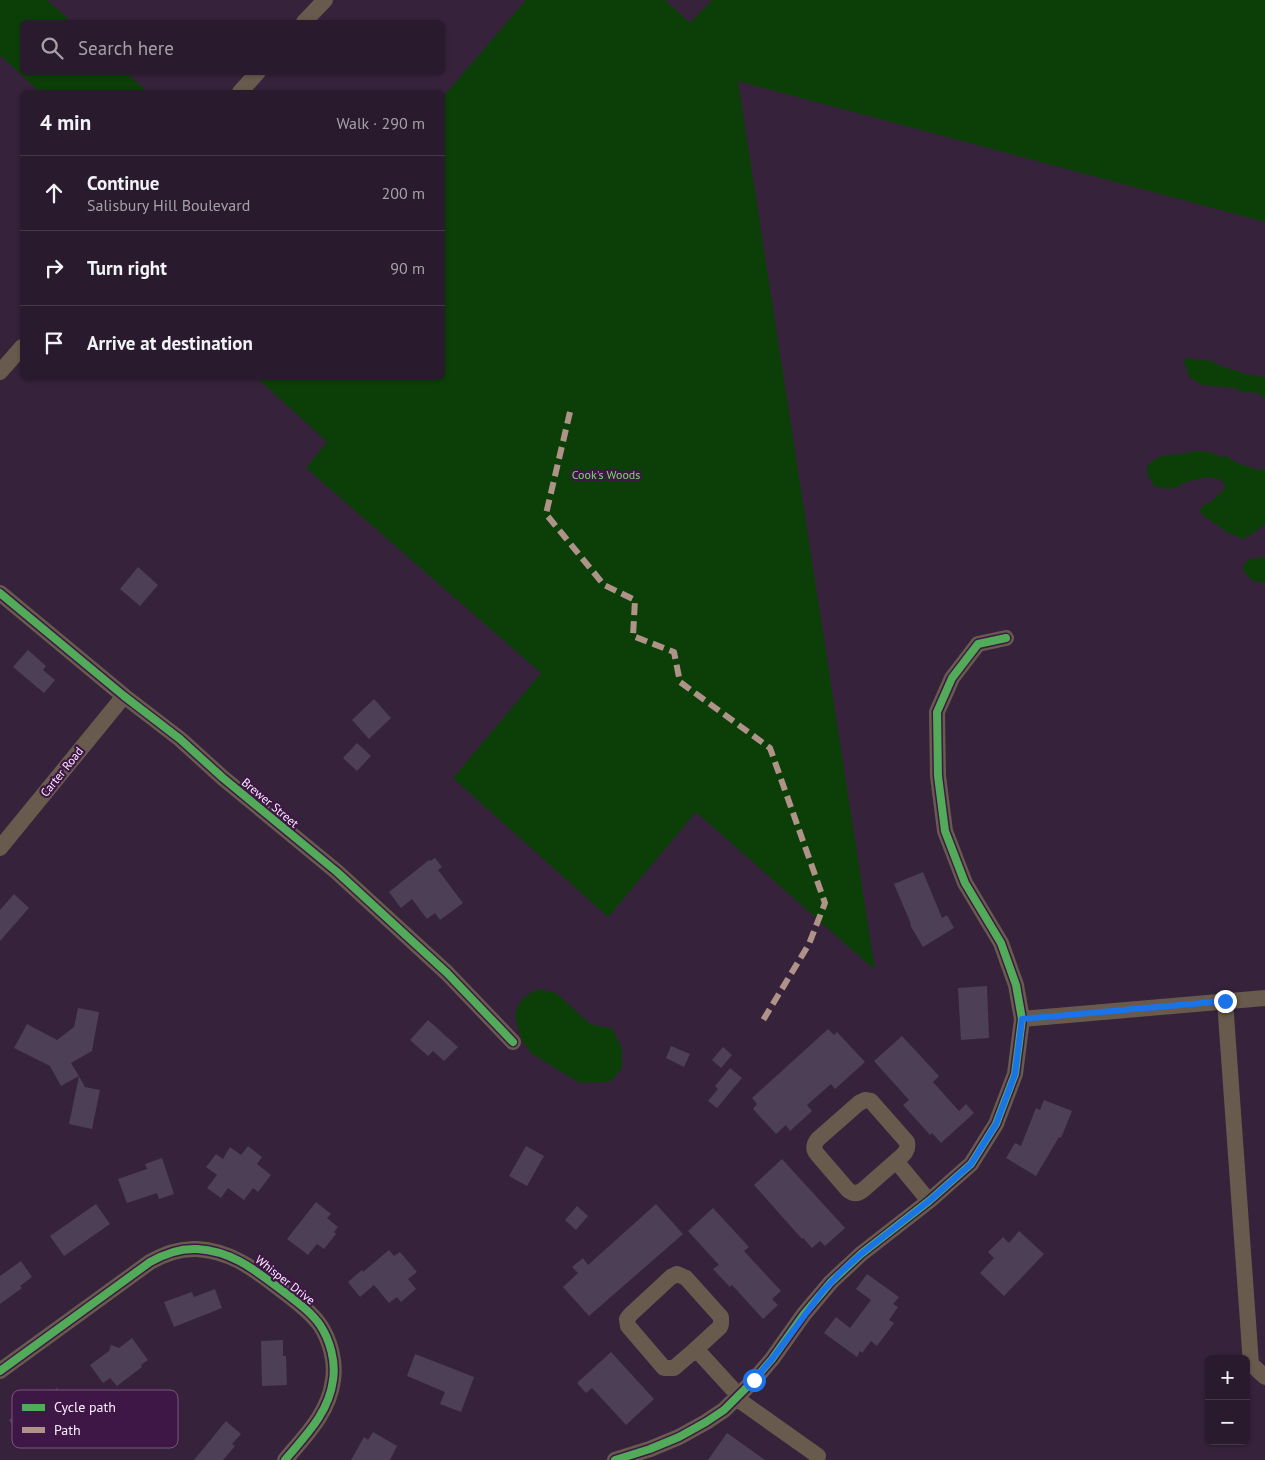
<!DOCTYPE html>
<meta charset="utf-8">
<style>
body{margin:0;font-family:"PT Sans",sans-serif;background:#352739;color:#f1f3f6}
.controls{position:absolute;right:15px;bottom:15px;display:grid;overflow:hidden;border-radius:8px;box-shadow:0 1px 4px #0004}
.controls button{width:45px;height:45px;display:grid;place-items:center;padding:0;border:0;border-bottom:1px solid #453849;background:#291a2d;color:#f1f3f6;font:25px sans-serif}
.stop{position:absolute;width:15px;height:15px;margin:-11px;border:4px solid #1a73e8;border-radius:50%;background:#fff}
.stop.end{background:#1a73e8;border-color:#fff;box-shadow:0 1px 5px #0008}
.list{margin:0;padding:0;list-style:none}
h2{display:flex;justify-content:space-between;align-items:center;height:65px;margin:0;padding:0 20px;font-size:21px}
h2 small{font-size:16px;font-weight:400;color:#a5a1aa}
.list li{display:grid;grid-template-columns:32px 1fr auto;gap:15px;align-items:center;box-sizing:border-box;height:75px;padding:0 20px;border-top:1px solid #453849}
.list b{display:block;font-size:19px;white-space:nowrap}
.list p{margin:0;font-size:16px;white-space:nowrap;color:#a5a1aa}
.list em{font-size:16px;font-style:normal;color:#a5a1aa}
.icon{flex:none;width:28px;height:28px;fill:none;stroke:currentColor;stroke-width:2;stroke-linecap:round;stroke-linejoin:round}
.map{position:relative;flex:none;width:1265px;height:1460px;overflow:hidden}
.search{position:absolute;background:#291a2d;box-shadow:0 1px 4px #0004;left:20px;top:20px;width:425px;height:55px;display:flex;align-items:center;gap:12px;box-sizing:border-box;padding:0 18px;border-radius:8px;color:#a5a1aa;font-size:19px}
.panel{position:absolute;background:#291a2d;box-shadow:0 1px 4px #0004;left:20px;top:90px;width:425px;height:290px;border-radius:8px}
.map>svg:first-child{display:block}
.green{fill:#0c3f08}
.building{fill:#4d3f55}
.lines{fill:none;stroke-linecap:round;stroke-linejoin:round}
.street{stroke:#685b4d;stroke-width:16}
.quiet{stroke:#af9288;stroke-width:6;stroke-dasharray:12 6;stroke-linecap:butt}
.cycleway-casing{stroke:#3f1746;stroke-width:11}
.cycleway{stroke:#51ab58;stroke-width:8}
.route{stroke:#1a73e8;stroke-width:6}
.labels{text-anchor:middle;stroke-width:4.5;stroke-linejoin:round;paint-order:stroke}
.park-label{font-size:12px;fill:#77da68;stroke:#3f1746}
.street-label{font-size:12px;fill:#fcedff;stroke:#3f1746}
.key{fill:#3f1746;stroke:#78577e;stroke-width:1}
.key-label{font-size:14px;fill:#fcedff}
</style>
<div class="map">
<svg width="1265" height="1460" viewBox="0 0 1265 1460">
<rect width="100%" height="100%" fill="#37223c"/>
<path class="green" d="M0,0H47L72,22H22V72L126,73L148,92H40L0,55Z
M526,0H665L690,23L712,0H1265V222L738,81L875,970L696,812L608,917L453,778L541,673L306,468L327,442L257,378H442L443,97Z
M1183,358L1212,361L1218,365L1247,374L1265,377V398L1258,393L1241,392L1235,388L1202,385L1189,377Z
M1197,451L1213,453L1219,457L1226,456L1237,463L1244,465L1259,470L1265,469V524L1254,533L1243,539L1226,532L1220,527L1202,515L1200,508C1210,503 1221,495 1226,485C1214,473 1200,478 1185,483C1181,484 1178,487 1174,488C1167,490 1161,488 1154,486L1147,473V466C1159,454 1165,456 1180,454C1186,453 1191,452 1197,451Z
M1265,557V583L1253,581L1244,572L1243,565L1250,559Z
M537,989L556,993L590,1024L613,1029L622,1050V1068L610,1082L580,1083L553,1067L531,1053L523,1042L517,1025L515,1012L523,998Z"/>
<path class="building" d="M138,567L158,585L140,606L120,589Z
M28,650L46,666L43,670L55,680L44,693L13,667Z
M374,699L391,718L369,739L352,720Z
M357,743L371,756L357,771L343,758Z
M435,858L442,867L438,870L463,903L440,920L435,913L427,919L412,899L401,908L389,892L429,860L430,861Z
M923,872L942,918L947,915L954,928L923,947L910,925L911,924L894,884Z
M14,894L29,908L0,941V910Z
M987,986L989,1038L961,1040L958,988Z
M78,1008L99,1012L92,1051L71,1063L79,1076L61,1086L50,1066L14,1048L27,1024L57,1040L74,1027Z
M428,1020L458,1047L444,1061L433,1051L428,1056L410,1040Z
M828,1029L834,1035L837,1032L865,1062L835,1089L831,1084L807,1105L812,1111L790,1131L786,1125L776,1134L753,1109L757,1104L752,1098Z
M902,1036L939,1076L933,1082L959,1111L966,1104L974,1113L941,1143L932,1133L930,1135L903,1105L909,1100L874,1061Z
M671,1046L690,1054L684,1067L666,1058Z
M723,1047L732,1055L721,1068L712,1060Z
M730,1068L742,1078L717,1108L708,1101L718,1089L715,1086Z
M79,1076L85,1087L100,1090L92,1129L69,1124Z
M1044,1100L1072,1111L1061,1138L1059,1137L1036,1176L1006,1158L1015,1143L1021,1146L1036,1108L1040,1110Z
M248,1146L262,1157L257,1164L271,1175L258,1192L253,1188L244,1200L228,1188L221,1198L207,1188L217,1175L206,1167L216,1154L223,1159L230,1147L241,1155Z
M526,1146L544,1156L527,1186L509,1176Z
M162,1158L174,1194L159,1199L157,1193L127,1203L118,1179L147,1169L145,1164Z
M782,1159L845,1228L825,1246L820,1241L812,1248L803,1238L802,1239L754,1185Z
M316,1202L331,1214L327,1218L338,1227L334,1232L336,1234L324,1249L317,1244L308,1255L287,1239Z
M96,1204L110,1224L64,1256L50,1236Z
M656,1204L683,1234L589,1316L563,1287L578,1273L572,1267L583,1258L588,1265Z
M577,1206L588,1216L576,1230L565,1220Z
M713,1208L749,1247L744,1251L781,1291L772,1299L778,1305L763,1319L732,1285L730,1287L713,1269L719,1265L688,1231Z
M1019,1231L1044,1254L1004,1296L980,1273L994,1258L988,1252L1003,1237L1009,1243Z
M389,1250L394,1256L400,1252L417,1272L408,1279L416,1289L401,1302L397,1297L389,1303L374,1285L360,1297L348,1282L362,1270L363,1272Z
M21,1261L32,1277L20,1286L22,1288L0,1304V1276Z
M867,1274L899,1297L893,1304L898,1307L889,1320L894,1323L877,1346L871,1341L862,1353L860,1351L857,1357L824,1333L836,1317L850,1328L871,1300L856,1289Z
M215,1289L222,1308L174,1327L164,1302L192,1292L194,1297Z
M132,1338L148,1360L141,1365L142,1367L117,1386L110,1378L103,1383L90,1365L109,1351L111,1345L119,1348Z
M283,1340V1356H286L287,1385L262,1386L261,1341Z
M611,1352L654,1399L626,1425L592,1388L586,1393L577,1383Z
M415,1354L474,1377L461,1412L440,1404L445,1392L407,1376Z
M57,1388L71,1406L24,1441L9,1420L37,1400L39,1402Z
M226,1421L241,1434L232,1444L235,1446L223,1460H194Z
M373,1432L397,1446L390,1460H351L364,1437L368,1440Z
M727,1433L765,1460H708Z"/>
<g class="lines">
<path class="street" d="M304,22L325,0
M240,92L258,72
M0,372L22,347
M0,593L124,696L180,739L223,778L337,872L447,973L513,1042
M0,848L124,696
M1225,1001L1251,1364L1265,1377
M1022,1019L1265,998
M896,1161L863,1190C858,1194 853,1194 848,1190L817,1154C813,1149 814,1144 818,1139L859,1103L865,1100L871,1101L907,1142C909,1151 903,1155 896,1161L929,1201
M696,1349L674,1368H664L628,1326L627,1319L631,1314L671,1277L677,1274L686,1278L721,1317V1324L720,1327L696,1349L739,1396
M0,1371L150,1262C164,1254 180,1248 197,1249C233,1251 256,1271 284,1292C297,1302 311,1312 320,1325C330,1340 336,1362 333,1380C329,1413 305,1436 285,1460
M736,1398L818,1456
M615,1460L650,1449L679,1437L706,1422L724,1410L754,1380L772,1359L804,1314L831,1282L861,1254L929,1201L971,1164L996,1124L1015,1074L1022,1019L1016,985L1001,943L965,883L945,831L938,776L937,712L952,678L978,644L1006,638"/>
<path class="quiet" d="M570,412L546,514L604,585L635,600L633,636L674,652L680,682L770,748L825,903L809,944L762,1022"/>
<defs>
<path id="cycleway" d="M0,593L124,696L180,739L223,778L337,872L447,973L513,1042
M0,1371L150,1262C164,1254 180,1248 197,1249C233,1251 256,1271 284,1292C297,1302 311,1312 320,1325C330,1340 336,1362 333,1380C329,1413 305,1436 285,1460
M615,1460L650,1449L679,1437L706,1422L724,1410L754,1380L772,1359L804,1314L831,1282L861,1254L929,1201L971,1164L996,1124L1015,1074L1022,1019L1016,985L1001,943L965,883L945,831L938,776L937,712L952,678L978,644L1006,638"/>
</defs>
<use href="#cycleway" class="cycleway-casing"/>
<use href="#cycleway" class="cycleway"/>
</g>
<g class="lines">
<path class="route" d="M754,1380L772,1359L822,1292L841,1272L861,1254L929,1201L971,1164L996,1124L1015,1074L1022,1019L1225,1001"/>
</g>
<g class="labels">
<g class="park-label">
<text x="606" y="479">Cook's Woods</text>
</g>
<g class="street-label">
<text transform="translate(62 772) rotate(-51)" y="4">Carter Road</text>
<text transform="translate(270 803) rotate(40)" y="4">Brewer Street</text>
<text transform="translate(285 1280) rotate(38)" y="4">Whisper Drive</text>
</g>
</g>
<rect x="12" y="1390" width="166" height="58" rx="8" class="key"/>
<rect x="22" y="1404" width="23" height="7" fill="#51ab58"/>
<rect x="22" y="1427" width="23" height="6" fill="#af9288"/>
<g class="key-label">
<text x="54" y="1412">Cycle path</text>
<text x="54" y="1435">Path</text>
</g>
</svg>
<div class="controls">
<button>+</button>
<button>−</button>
</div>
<div class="stop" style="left:754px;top:1380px"></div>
<div class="stop end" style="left:1225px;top:1001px"></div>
<div class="search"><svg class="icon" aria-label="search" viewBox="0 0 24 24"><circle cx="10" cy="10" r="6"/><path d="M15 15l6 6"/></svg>Search here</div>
<section class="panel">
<h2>4 min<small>Walk · 290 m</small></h2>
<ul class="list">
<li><svg class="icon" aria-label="ahead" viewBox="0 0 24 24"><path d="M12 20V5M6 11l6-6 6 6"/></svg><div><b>Continue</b><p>Salisbury Hill Boulevard</p></div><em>200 m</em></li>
<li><svg class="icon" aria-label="right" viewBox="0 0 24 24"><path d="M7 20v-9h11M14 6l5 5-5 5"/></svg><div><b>Turn right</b></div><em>90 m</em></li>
<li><svg class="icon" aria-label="arrive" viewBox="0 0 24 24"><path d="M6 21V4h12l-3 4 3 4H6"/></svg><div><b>Arrive at destination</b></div></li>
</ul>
</section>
</div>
